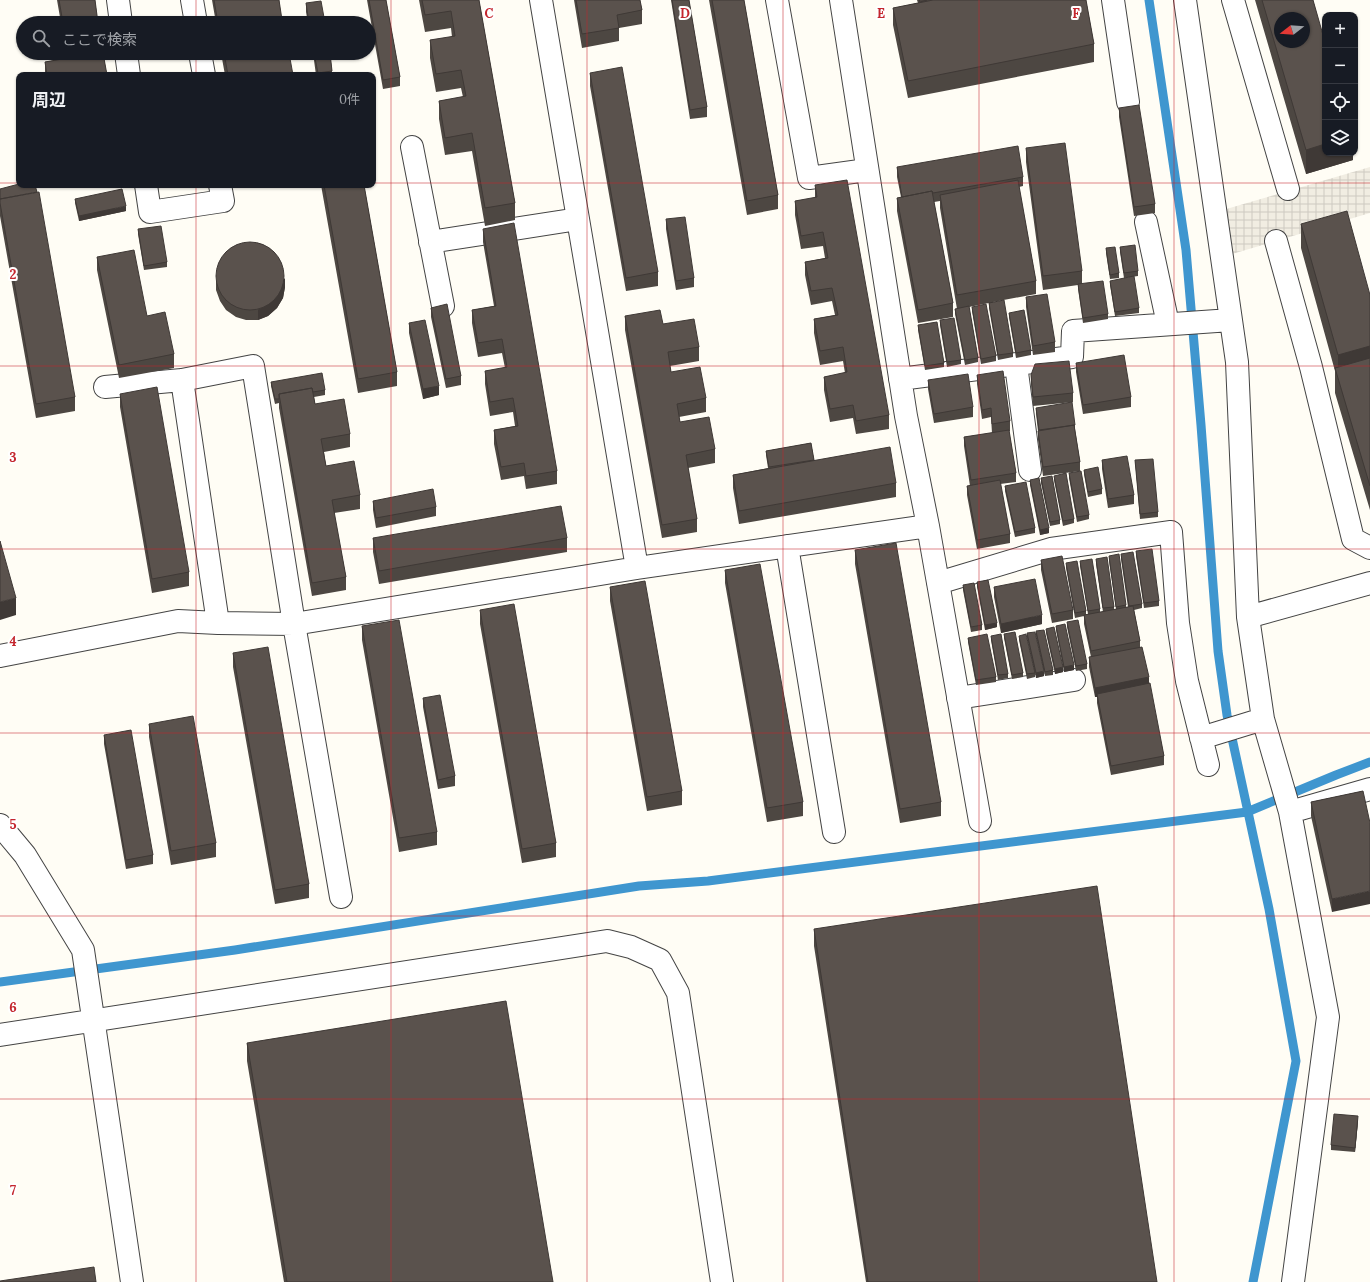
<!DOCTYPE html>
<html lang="ja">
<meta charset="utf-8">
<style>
body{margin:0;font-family:Lora,"Noto Sans JP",serif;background:#20242c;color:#f1f3f6}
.controls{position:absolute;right:12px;top:12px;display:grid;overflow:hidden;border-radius:8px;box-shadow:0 1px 3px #0004}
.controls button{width:36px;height:36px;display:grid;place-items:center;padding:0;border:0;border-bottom:1px solid #363941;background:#171b24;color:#f1f3f6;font:20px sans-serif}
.compass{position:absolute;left:1274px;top:12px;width:36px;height:36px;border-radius:50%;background:#171b24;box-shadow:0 1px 3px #0004;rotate:253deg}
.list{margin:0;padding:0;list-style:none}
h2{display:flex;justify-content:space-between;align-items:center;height:52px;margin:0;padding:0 16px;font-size:17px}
h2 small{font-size:13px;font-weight:400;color:#9ea1a6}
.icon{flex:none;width:22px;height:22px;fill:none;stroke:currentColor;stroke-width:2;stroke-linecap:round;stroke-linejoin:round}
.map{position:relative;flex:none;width:1370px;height:1282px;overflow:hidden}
.search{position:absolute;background:#171b24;box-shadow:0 1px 3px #0004;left:16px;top:16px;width:360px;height:44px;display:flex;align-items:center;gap:10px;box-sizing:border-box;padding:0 14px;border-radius:22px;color:#9ea1a6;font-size:15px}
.panel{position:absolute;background:#171b24;box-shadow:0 1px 3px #0004;left:16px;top:72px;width:360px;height:116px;border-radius:8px}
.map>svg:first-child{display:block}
.plaza{fill:url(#plaza-grid)}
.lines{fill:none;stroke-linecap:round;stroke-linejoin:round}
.stream{stroke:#3f96cf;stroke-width:9}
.minor-casing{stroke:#444;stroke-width:24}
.minor{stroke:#fff;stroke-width:22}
.wall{fill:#4d4742}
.shaded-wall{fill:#3f3936}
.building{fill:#5a524d;stroke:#3f3936;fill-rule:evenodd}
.grid{fill:none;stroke:#c4262e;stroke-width:1;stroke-opacity:0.55}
.grid-label{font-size:13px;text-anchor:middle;font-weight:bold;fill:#c4262e;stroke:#fff;stroke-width:4;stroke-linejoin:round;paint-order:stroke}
</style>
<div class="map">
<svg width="1370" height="1282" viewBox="0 0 1370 1282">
<defs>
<pattern id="plaza-grid" width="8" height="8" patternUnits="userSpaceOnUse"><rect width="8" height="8" fill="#f1ede2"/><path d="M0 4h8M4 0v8" fill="none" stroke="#cecac1"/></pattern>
</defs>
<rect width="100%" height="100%" fill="#fffdf5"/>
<path class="plaza" d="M1370,167V213L1222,257L1216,212Z"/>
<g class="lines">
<path class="stream" d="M1149,0L1186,250L1201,425L1218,651L1227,715L1269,909L1296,1061L1253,1282
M0,982L235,950L639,886L708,881L1247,812L1336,775L1370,762"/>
<defs>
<path id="minor" d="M118,0L121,23
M192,0L196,23
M541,0L637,568
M777,0L809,178L867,170
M841,0L906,416L928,526L980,821
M1113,0L1128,102
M1185,0L1237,362L1248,617L1263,719L1290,812L1328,1017L1293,1282
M1233,0L1288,189
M126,53L129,75
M200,53L204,75
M412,147L443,306
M146,185L150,212L223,201L220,185
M1146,222L1168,324
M1276,241L1311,367L1353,539L1370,548
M430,242L578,219
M1016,365L1030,470
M900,379L1072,357L1073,331L1231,320
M182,380L218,623
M105,387L182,380L253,366L294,624L341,897
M787,546L834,832
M938,583L1051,549L1171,532L1178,623L1187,681L1208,765
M1248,617L1370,583
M0,656L178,621L218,623L294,624L637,568L928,526
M958,698L1074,680
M1201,738L1263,719
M1290,812L1370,789
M0,825L25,855L83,950L132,1282
M0,1035L607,941L631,947L660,960L678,993L722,1282"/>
</defs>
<use href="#minor" class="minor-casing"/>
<use href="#minor" class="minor"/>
</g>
<path class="wall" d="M57,0H95L98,23H61Z
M212,0H279L282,23H216Z
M367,0H386L400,77V86L383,89Z
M419,0H479L515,203V220L485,226L472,151L445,155L439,119V101L463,97L461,88L436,92L430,58V40L452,37L451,28L425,32Z
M574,0H640L642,10V24L619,28V41L582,48Z
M671,0H689L707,107V117L690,119Z
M709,0H744L778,195V209L747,215Z
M917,0H1086L1094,44V62L908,98L893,25V8L918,3Z
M1255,0H1313L1353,153V160L1306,174Z
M306,3L325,23H308L306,12Z
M65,53H103L107,75H45V62L66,58Z
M221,53H258V55L293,75H225Z
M313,53H330L332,71V75H316Z
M590,73L658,272V286L626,291L590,86Z
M1119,108L1155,204V213L1134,216L1119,117Z
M1026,148L1082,271V284L1108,314V319L1083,323L1078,289V285L1043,290L1026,162Z
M897,167L1023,177V186L1019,187L1036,281V294L993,302L1013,353V357L998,360L989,308V303L969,307L978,358V362L965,365L955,314V309H957L940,208V201L934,202L953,303V317L918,323L897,211V198L901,197L897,177Z
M321,185H364L397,372V386L358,393Z
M815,185L889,415V429L856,434L853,418L830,422L824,390V377L845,373L843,361L820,365L814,333V319L835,315L832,301L811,305L805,275V262L825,258L823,246L801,249L795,215V201L815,198Z
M0,189L75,397V411L36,418L0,216Z
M75,199L126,211L79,221L75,203Z
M666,219L694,278V287L676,290L666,229Z
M1301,224L1370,295V510L1335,393V371L1301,248Z
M138,229L167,262V267L144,270L138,234Z
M483,229L557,471V484L526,489L524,476L501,480L494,444V430L515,426L513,412L490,416L485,384V371L505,368L502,353L478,357L472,323V310L494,306L483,242Z
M1120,247L1138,271V276L1124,278L1120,252Z
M1106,248L1119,273V278L1110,279L1106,253Z
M97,257L174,354V368L119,378L97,270Z
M216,281L285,287L283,298L277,308L268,316L258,320H246L236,317L226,310L220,301L216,290Z
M1110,281L1139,308V313L1115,316L1110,285Z
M1026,297L1055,342V352L1033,355L1026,307Z
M972,307L996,356V361L981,364L972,311Z
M431,308L461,376V385L446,388L431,317Z
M1009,313L1031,350V355L1016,358L1009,317Z
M625,316L663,324L699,347V361L670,366L671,372L706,398V412L679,417L680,422L715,449V463L688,468L697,519V532L662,538L625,330Z
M940,320L961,360V364L947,367L940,325Z
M409,323L439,395L423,399L409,333Z
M918,325L944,363V367L925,370L918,330Z
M1076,363L1131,397V407L1083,414L1076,372Z
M977,375L1010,421V431H1009L1016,473V482L1000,484L1010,534V543L977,549L967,495V486H970L964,446V437L992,433L991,417L982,419L977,384Z
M1031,375L1073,393V402L1033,406L1031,384Z
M928,380L973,407V417L934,423L928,389Z
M271,382L325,390V395L314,397L315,404L350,434V447L324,452L326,466L360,495V509L334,513L346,577V590L312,596L279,408V403L275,404L271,386Z
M120,394L189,572V586L152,593L120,407Z
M1036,408L1075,425V429L1080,462V471L1043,476L1038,440V431L1036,413Z
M811,443L814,460L896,483V497L739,524L733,488V475L768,468L766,455V451Z
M1102,460L1134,495V504L1108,508L1102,469Z
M1135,460L1158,512V517L1140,519Z
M1084,470L1102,489V494L1088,497L1084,474Z
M1069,473L1089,515V519L1077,522L1069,478Z
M1054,476L1074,519V523L1063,526L1054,480Z
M1041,478L1060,520V524L1050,526L1041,483Z
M1030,480L1049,533L1040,535L1030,485Z
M1005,486L1035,528V533L1015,537L1005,491Z
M373,501L436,507V516L376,528L373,510Z
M373,538H567V552L379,584L373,552Z
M855,550L941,802V816L900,823L855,564Z
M1136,551L1159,601V606L1144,608L1136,556Z
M1121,554L1142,604V608L1134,610L1140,641V647L1149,684L1164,756V765L1111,775L1097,703V697H1095L1089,667V657H1091L1084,624V616L1075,618L1066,568V563L1086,611V615L1088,614L1080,566V561L1100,609V612H1103L1096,564V559L1114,607V610L1116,609L1109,561V556L1126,605V607H1128L1121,559Z
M1041,560L1073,610V619L1052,623L1041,570Z
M725,570L803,802V816L767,822L725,583Z
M977,582L997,627L985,630L977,587Z
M963,585L982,625V630L971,632L963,590Z
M610,587L682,791V805L647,811L610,601Z
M994,587L1042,624L1001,633L994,597Z
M480,610L556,843V857L522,863L480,624Z
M1067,622L1087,664V669L1076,671L1067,627Z
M362,626L437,832V845L399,852L362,640Z
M1056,626L1074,670L1064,672L1056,630Z
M1046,629L1063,672L1055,674L1046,633Z
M1036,631L1053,670V675L1045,676L1036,636Z
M1027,633L1044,676L1036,678L1027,638Z
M1004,634L1023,673V677L1012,679L1004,638Z
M991,636L1008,674V678L998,680L991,640Z
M1019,636L1035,673V677L1027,679L1019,640Z
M968,638L996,677V682L976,685L968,642Z
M233,653L309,884V898L275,904L233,667Z
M423,698L455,776V786L438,789L423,707Z
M149,724L216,843V857L171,865L149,737Z
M104,735L153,855V864L126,869L104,744Z
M1363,791L1332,912L1311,816V802Z
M814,929L1157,1282H866L814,946Z
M247,1043L553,1282H284L247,1061Z
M1358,1121L1355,1152L1331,1150V1145Z"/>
<path class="shaded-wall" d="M1325,144V153H1353V160L1306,174V150Z
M126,206V211L79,221V216Z
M285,278V287L283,298L277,308L268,316L258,320V310Z
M1370,346V371L1338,376V355Z
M439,386V395L423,399V389Z
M1049,528V533L1040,535V530Z
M16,598V615L0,620V602Z
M1042,615V624L1001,633V624Z
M997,623V627L985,630V625Z
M1074,665V670L1064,672V667Z
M1063,667V672L1055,674V669Z
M1044,671V676L1036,678V673Z
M1149,677V686L1097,694V697H1095V688Z
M1370,891V904L1332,912V899Z
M1358,1116V1121L1355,1152V1148Z"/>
<path class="building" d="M59,0H95L98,23H63Z
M214,0H279L282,20L266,23H218Z
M369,0H386L400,77L383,80Z
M422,0H479L515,203L485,208L472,133L445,138L439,101L466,96L461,70L436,74L430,40L455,36L451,11L425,15Z
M576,0H640L642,10L617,15L619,28L582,34Z
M672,0H689L707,107L690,110Z
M712,0H744L778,195L747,201Z
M919,0H927L920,2Z
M933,0H1086L1094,44L908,81L893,8Z
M1262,0H1313L1325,42V144L1306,150ZM1280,18H1304V42H1280Z
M321,1L325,23H309L306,3Z
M67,53H103L107,75H47L45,62L68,58Z
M224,53H258V55L271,53H289L293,75H228Z
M314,53H330L332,71L318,73Z
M622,67L658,272L626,278L590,73Z
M1139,105L1155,204L1134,207L1119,108Z
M1065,143L1082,271L1043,276L1026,148Z
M1018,146L1023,177L933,193L932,191L902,197L897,167Z
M847,180L889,415L856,421L853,405L830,409L824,377L847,372L843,347L820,351L814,319L838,315L832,288L811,291L805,262L828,258L823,232L801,236L795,201L817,197L815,185Z
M1018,180L1036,281L957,295L940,195Z
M19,184V185H35L37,192L0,199V189Z
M324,185H364L397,372L358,379Z
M122,189L126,206L79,216L75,199Z
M932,191L953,303L918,310L897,198Z
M39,192L75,397L36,404L0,203V199Z
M1347,211L1370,295V346L1338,355L1301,224Z
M685,217L694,278L676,281L666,219Z
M514,223L557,471L526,476L524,463L501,467L494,430L518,426L513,398L490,402L485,371L507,367L502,339L478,343L472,310L496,306L483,229Z
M161,226L167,262L144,266L138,229Z
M216 276a34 34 0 1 1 68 0a34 34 0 1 1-68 0Z
M1135,245L1138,271L1124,273L1120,247Z
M1115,247L1119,273L1110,275L1106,248Z
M134,250L147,316L165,312L174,354L119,365L97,257Z
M1134,276L1139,308L1115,312L1110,281Z
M1103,281L1108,314L1083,318L1078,284Z
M1047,294L1055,342L1033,346L1026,297Z
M1004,300L1013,353L998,355L989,303Z
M447,304L461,376L446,379L431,308Z
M986,304L996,356L981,359L972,307Z
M969,306L978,358L965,360L955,309Z
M660,310L663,324L694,319L699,347L668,352L671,372L700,367L706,398L677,404L680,422L709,417L715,449L686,455L697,519L662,525L625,316Z
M1024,310L1031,350L1016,353L1009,313Z
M954,318L961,360L947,362L940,320Z
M425,320L439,386L423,389L409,323Z
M937,322L944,363L925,366L918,325Z
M1124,355L1131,397L1083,405L1076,363Z
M1370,358V486L1335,368Z
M1069,361L1073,393L1033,397L1031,375L1035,364Z
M1003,371L1010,421L992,424L991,408L982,410L977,375Z
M322,373L325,390L313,392L312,388L279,394V399H275L271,382Z
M968,374L973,407L934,414L928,380Z
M157,387L189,572L152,579L120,394Z
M312,388L315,404L344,399L350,434L321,439L326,466L354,461L360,495L332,500L346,577L312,583L279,394Z
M1072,402L1075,425L1039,430L1036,408Z
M1074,425L1080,462L1043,467L1038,431Z
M1009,430L1016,473L971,480L964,437Z
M811,443L814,460L769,467L766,451Z
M890,447L896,483L739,511L733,475Z
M1127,456L1134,495L1108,499L1102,460Z
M1153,459L1158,512L1140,514L1135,460Z
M1098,467L1102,489L1088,492L1084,470Z
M1081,471L1089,515L1077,517L1069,473Z
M1066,473L1074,519L1063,521L1054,476Z
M1052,476L1060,520L1050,522L1041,478Z
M1039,478L1049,528L1040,530L1030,480Z
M1000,480L1010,534L977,540L967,486Z
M1026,482L1035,528L1015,532L1005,486Z
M433,489L436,507L376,518L373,501Z
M561,506L567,538L379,571L373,538Z
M0,541L16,598L0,602Z
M896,543L941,802L900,809L855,550Z
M1152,549L1159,601L1144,603L1136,551Z
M1133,552L1142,604L1129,606L1121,554Z
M1119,554L1126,605L1116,607L1109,556Z
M1062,556L1073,610L1052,614L1041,560Z
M1107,557L1114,607L1103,608L1096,559Z
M1092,559L1100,609L1088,611L1080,561Z
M1077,561L1086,611L1075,613L1066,563Z
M760,564L803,802L767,808L725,570Z
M1035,579L1042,615L1001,624L994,587Z
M988,580L997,623L985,625L977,582Z
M645,581L682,791L647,797L610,587Z
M974,583L982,625L971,627L963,585Z
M514,604L556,843L522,849L480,610Z
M1133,606L1140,641L1091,651L1084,615Z
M399,620L437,832L399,838L362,626Z
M1078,620L1087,664L1076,666L1067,622Z
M1065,624L1074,665L1064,667L1056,626Z
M1054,627L1063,667L1055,669L1046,629Z
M1044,630L1053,670L1045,672L1036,631Z
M1015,632L1023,673L1012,675L1004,634Z
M1035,632L1044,671L1036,673L1027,633Z
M987,634L996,677L976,680L968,638Z
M1001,634L1008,674L998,675L991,636Z
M1026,634L1035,673L1027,674L1019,636Z
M268,647L309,884L275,890L233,653Z
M1142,647L1149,677L1095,688L1089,657Z
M1150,683L1164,756L1111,766L1097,694Z
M440,695L455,776L438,780L423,698Z
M193,716L216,843L171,851L149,724Z
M131,730L153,855L126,860L104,735Z
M1363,791L1370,823V891L1332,899L1311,802Z
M1097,886L1157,1282H868L814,929Z
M506,1001L553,1282H287L247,1043Z
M1334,1114L1358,1116L1355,1148L1331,1145Z
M94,1267L96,1282H0V1281Z"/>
<path class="grid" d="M196,0V23M391,0V1282M587,0V1282M783,0V1282M979,0V1282M1174,0V1282M196,53V75M0,183H19M373,183H1370M196,185V1282M0,366H1370M0,549H1370M0,733H1370M0,916H1370M0,1099H1370"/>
<g class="grid-label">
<text x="489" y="18">C</text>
<text x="685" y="18">D</text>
<text x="881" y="18">E</text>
<text x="1076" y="18">F</text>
<text x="13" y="279">2</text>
<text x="13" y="462">3</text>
<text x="13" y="646">4</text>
<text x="13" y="829">5</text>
<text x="13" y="1012">6</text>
<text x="13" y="1195">7</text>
</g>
</svg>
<div class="controls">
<button>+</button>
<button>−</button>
<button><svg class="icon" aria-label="locate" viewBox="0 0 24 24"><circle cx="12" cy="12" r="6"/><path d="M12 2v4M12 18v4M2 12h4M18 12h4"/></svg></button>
<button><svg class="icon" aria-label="layers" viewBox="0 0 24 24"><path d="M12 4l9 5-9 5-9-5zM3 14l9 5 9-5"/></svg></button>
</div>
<svg class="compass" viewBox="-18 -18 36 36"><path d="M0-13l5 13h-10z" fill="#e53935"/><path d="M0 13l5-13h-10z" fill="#9ea1a6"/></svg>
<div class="search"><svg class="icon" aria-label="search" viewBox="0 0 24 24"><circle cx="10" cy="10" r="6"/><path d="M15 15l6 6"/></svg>ここで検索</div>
<section class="panel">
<h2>周辺<small>0件</small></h2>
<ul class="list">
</ul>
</section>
</div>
